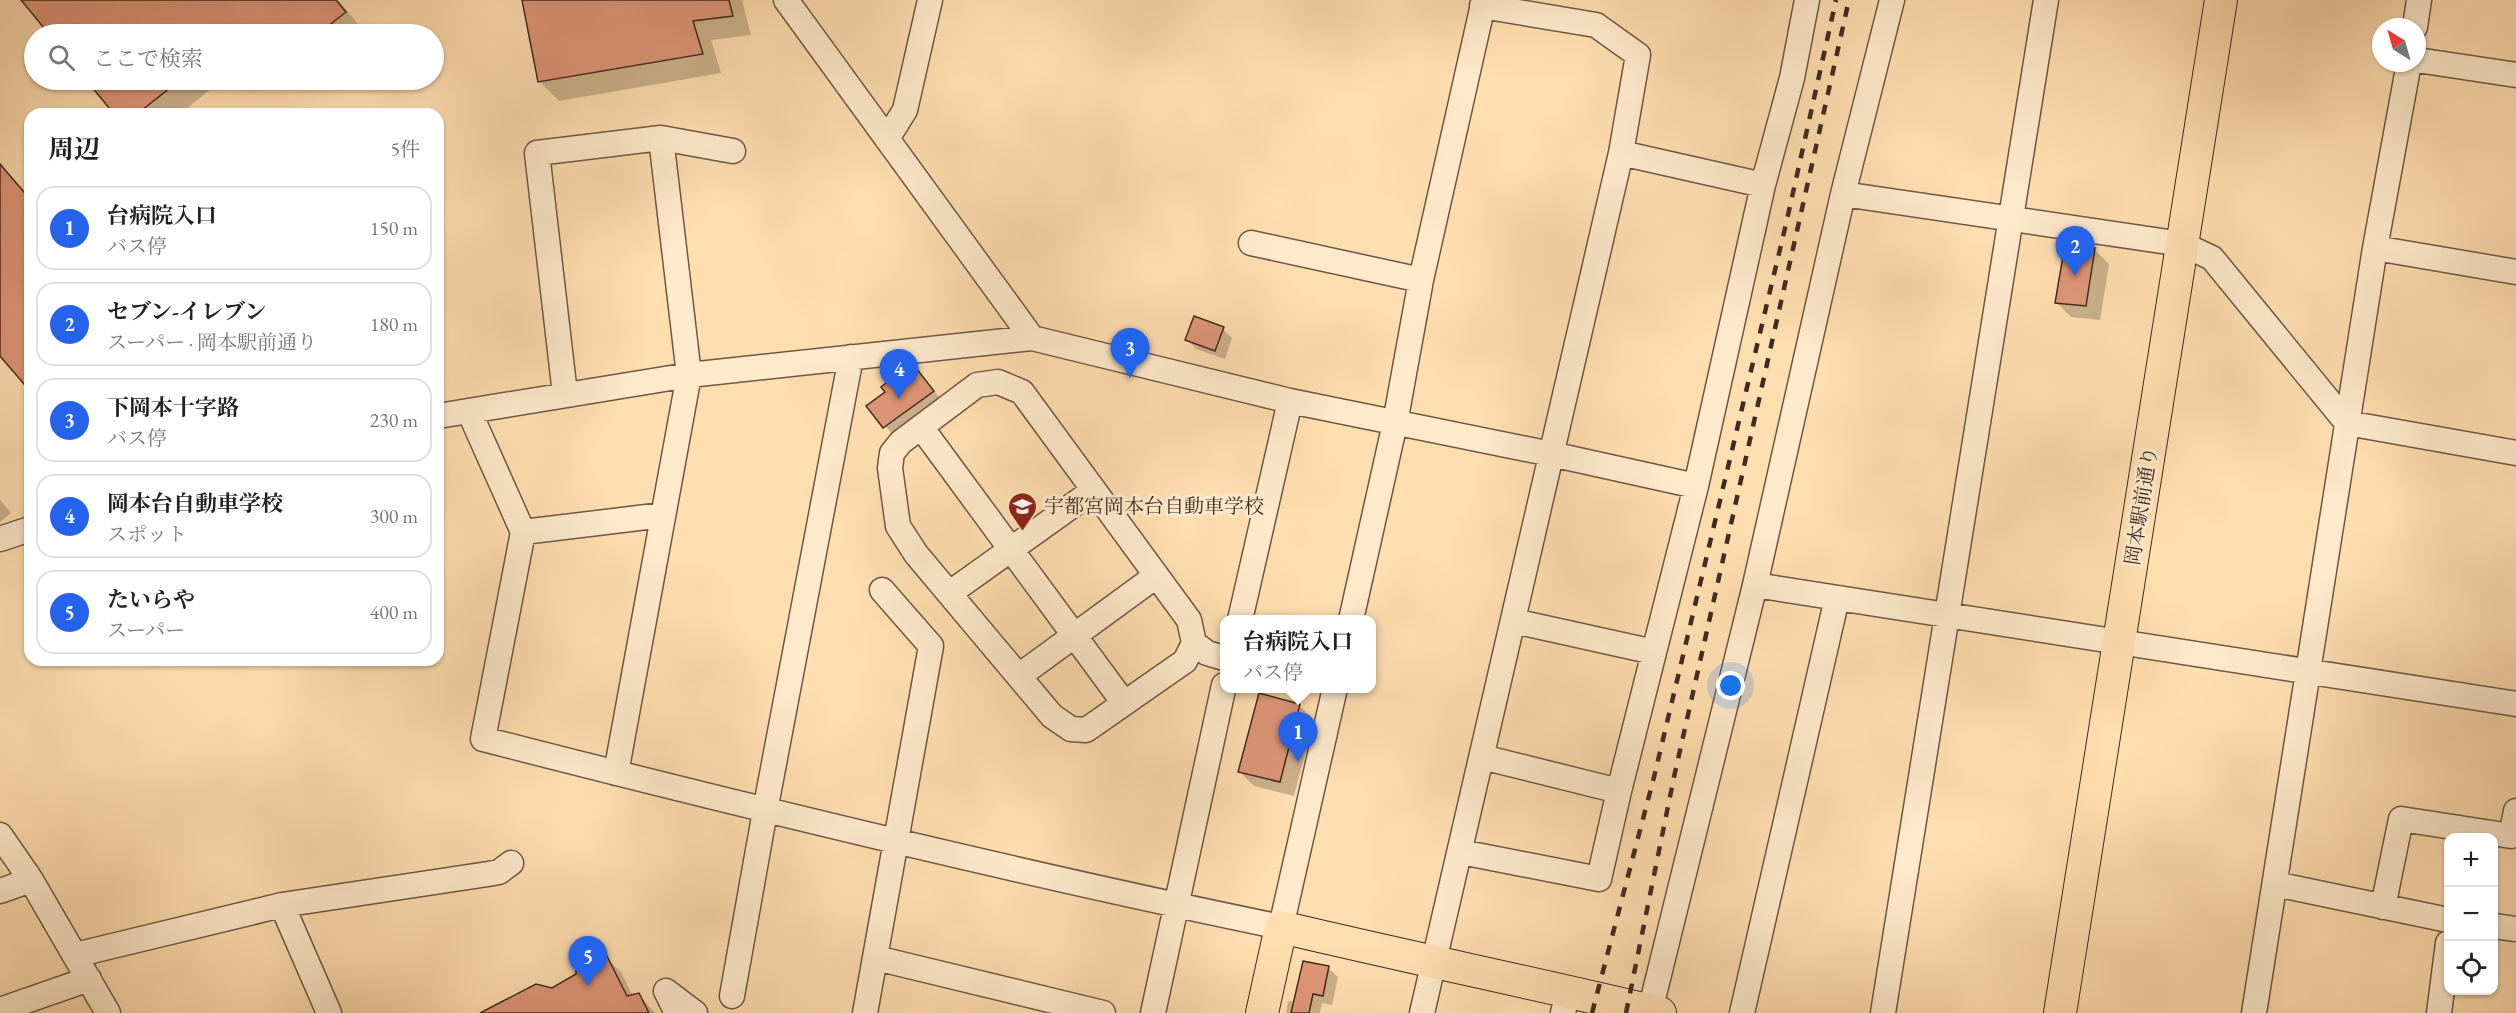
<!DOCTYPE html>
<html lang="ja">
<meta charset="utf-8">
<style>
body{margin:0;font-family:"EB Garamond","Noto Serif JP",serif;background:#f2f2f2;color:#222}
.controls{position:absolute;right:18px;bottom:18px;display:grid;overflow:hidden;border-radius:12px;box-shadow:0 2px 4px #0004}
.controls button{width:54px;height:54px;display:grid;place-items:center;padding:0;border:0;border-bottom:2px solid #e0e0e0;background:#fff;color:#222;font:30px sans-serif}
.compass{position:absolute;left:2372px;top:18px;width:54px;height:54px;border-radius:50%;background:#fff;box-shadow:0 2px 4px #0004;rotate:323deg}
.you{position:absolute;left:1731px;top:686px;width:21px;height:21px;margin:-15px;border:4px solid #fff;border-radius:50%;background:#1a73e8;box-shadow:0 0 0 9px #1a73e833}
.badge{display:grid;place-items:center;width:39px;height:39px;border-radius:50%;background:#2563eb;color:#fff;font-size:20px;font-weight:700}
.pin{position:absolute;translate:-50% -50px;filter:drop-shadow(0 2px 3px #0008)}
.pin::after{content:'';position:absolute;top:32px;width:21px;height:18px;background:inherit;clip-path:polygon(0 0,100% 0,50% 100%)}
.popup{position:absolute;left:1220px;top:615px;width:156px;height:78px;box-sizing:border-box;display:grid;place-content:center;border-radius:12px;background:#fff;filter:drop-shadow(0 2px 4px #0005);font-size:20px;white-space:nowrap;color:#767676}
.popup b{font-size:22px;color:#222}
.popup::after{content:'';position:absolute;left:50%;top:100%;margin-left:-12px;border:12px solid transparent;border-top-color:#fff}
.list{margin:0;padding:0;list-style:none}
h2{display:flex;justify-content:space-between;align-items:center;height:78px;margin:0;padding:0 24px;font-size:26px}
h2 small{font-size:20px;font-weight:400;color:#767676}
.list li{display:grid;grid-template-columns:39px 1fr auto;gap:18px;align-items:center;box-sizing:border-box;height:84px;margin:0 12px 12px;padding:0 12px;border:2px solid #e0e0e0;border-radius:18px}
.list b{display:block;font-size:22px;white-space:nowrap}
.list p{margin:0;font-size:20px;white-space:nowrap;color:#767676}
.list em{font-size:20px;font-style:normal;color:#767676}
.icon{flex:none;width:33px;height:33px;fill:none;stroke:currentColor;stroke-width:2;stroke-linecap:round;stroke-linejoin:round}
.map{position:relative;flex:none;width:2516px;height:1013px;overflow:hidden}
.search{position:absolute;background:#fff;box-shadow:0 2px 4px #0004;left:24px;top:24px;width:420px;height:66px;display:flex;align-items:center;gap:15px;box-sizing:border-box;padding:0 21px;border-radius:33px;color:#767676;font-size:22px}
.panel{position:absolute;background:#fff;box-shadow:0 2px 4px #0004;left:24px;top:108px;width:420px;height:558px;border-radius:18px}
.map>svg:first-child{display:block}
.shadow{fill:#0003}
.building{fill:#de9678;stroke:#412a21;stroke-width:1.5}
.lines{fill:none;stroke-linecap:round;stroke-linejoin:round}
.minor-casing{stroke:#705745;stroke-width:27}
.major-casing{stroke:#412a21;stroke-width:34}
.minor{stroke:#ffeacc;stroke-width:24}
.major{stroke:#ffdeb0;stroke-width:32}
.rail{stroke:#412a21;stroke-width:4.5;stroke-dasharray:10 10;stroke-linecap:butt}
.labels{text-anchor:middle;stroke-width:6;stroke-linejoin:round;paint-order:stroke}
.poi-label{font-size:20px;fill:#412a21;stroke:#ffeacc;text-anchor:start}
.street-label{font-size:20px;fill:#412a21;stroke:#ffeacc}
</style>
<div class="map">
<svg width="2516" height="1013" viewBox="0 0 2516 1013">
<rect width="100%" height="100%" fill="#ffdeb0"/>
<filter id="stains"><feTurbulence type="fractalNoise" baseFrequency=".00333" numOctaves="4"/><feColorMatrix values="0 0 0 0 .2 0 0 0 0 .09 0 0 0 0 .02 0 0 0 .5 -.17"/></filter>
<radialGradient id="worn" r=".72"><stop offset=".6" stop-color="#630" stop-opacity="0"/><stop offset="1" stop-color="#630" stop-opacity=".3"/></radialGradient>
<path class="shadow" d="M29,0H338L364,31L360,34H51L25,3Z
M523,0H742L751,35L711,40L721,73L559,101L540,82Z
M88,80H222L180,114H116Z
M282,80H305L292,90Z
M0,163L30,198V389L0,354Z
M2095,250L2109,264L2100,320L2071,317L2057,303Z
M1223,329L1232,338L1225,359L1196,349L1187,339Z
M916,370L947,406L899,442L868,406Z
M0,500L11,513L0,522Z
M1299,705L1314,720L1294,796L1254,786L1240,772Z
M606,958L621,972L633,996L638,994L655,1013H483L552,989Z
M1328,968L1338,977L1332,1005L1322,1003L1320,1013H1286L1288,1001L1295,1002Z"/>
<path class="building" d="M21,0H336L346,12L318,34H49Z
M522,0H729L733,16L693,21L703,54L538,82Z
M86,80H180L137,114H114Z
M0,164L30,199V391L0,356Z
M2065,244L2095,248L2086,306L2055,303Z
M1194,316L1224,327L1215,351L1185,340Z
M916,368L934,391L883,428L866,406L885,392L881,387L902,370L906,375Z
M1259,693L1300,704L1280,782L1238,772Z
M607,956L627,996L639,993L649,1013H480L536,984L552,988L576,974V964Z
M1303,961L1329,966L1323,996L1313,994L1309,1013H1291Z"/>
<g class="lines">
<defs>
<path id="minor" d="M786,0L1032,338L1290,401L1551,454L1696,486
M2415,27L2419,0
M2417,60L2516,75
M887,139L905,110L930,0
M1621,153L1763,185
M1843,194L2182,244L2212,258L2347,423L2516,453
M1251,243L1421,280
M2375,248L2516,272
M998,382L1022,392L1189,620L1194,643L1185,661L1086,730L1071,729L1052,716L916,554L898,526L890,468L892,453L901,442L977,385Z
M565,394L537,153L661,138L733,151
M469,411L523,532L483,739C748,807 1013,872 1281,927L1335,688
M438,416L689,375L1032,338
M921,427L1124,703
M523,532L663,515
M0,539L30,529
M1755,585L2516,704
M950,593L1094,490
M1240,620L1290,401
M1351,620L1395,423L1421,280L1484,0
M1514,621L1654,652
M1194,643L1207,653L1224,658
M1019,676L1156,576
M1482,757L1619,791
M616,773L689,375L661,138
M0,835L31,880L108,1013
M1461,852L1599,879L1619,791L1696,486L1763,185L1792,78L1807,0
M2275,884L2448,920
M0,891L31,880
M282,905L329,1013
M2383,907L2401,819L2511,836L2516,811
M2494,926L2516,929
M75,955L282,905L488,874L499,872L511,863
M876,958L1103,1013
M732,996L765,811L851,357
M0,1010L89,979
M1650,1011L1755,585L1843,194L1892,0
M677,1013L666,991L695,1013
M865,1013L931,646L882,590
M1153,1013L1224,685
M1422,1013L1621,153L1638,55L1596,25L1482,6
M1563,1013L1568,991
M1742,1013L1837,598
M1883,1013L2046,0
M2254,1013L2375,248L2409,63
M2439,1013L2448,943"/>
<path id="major" d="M1262,1013L1281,927C1407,957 1534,983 1660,1013
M2060,1013L2221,0"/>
</defs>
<use href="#minor" class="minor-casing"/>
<use href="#major" class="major-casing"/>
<use href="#minor" class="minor"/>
<use href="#major" class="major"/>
<path class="rail" d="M1592,1013L1654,777L1786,224L1836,0
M1626,1013L1674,777L1849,0"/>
</g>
<defs>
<symbol id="school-pin" viewBox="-11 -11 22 30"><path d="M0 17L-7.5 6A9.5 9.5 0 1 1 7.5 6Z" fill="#8f2418" stroke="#ffeacc"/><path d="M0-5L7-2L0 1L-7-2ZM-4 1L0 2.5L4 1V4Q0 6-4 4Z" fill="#fff"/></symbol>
</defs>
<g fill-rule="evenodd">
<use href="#school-pin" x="1006" y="490" width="33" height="45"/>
</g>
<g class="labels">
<g class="poi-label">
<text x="1044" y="513">宇都宮岡本台自動車学校</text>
</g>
<g class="street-label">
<text transform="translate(2141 506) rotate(-81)" y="7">岡本駅前通り</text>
</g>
</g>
<rect width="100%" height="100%" filter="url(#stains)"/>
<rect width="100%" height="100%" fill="url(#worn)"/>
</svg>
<div class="controls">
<button>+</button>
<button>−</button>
<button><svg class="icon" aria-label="locate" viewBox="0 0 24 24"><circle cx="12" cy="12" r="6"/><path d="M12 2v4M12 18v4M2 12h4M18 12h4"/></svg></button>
</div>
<svg class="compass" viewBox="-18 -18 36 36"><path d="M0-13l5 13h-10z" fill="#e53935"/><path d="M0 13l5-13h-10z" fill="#767676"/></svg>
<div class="you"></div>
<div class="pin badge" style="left:1298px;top:762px">1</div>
<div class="popup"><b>台病院入口</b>バス停</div>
<div class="pin badge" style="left:2075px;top:276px">2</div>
<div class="pin badge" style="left:1130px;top:378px">3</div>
<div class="pin badge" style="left:899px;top:399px">4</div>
<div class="pin badge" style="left:588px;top:986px">5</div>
<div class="search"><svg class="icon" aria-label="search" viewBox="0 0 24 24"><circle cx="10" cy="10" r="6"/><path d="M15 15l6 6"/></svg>ここで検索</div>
<section class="panel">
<h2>周辺<small>5件</small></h2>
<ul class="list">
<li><span class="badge">1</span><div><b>台病院入口</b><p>バス停</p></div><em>150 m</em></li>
<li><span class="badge">2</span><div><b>セブン-イレブン</b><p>スーパー · 岡本駅前通り</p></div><em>180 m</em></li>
<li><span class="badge">3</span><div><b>下岡本十字路</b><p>バス停</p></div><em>230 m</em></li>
<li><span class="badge">4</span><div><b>岡本台自動車学校</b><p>スポット</p></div><em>300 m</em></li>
<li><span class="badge">5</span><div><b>たいらや</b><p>スーパー</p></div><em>400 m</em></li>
</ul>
</section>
</div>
